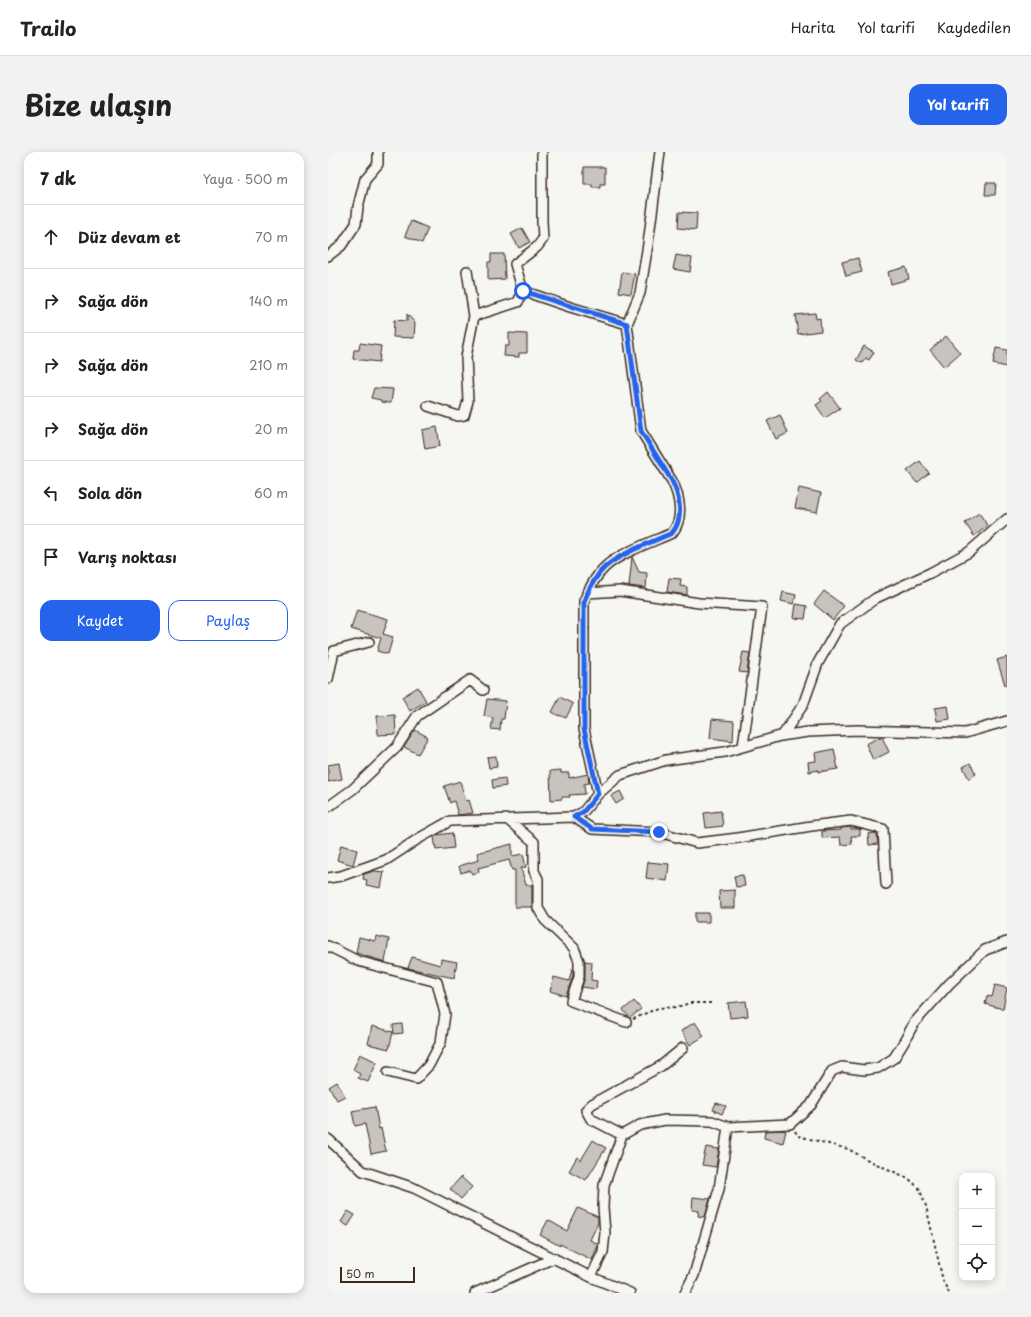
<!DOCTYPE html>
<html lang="tr">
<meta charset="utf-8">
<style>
body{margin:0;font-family:"Playpen Sans",sans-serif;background:#f2f2f2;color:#222}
.controls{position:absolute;right:12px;bottom:12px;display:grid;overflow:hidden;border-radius:8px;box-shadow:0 2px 10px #0003}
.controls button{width:36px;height:36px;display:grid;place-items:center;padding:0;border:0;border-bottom:1px solid #e0e0e0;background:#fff;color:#222;font:20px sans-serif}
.scale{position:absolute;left:12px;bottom:10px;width:75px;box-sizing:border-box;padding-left:4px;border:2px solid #3b2a1e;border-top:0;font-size:11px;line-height:14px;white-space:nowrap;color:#3b2a1e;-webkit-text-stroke:3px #f6f6f2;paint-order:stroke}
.stop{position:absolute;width:12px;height:12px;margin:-9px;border:3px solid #2563eb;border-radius:50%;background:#fff}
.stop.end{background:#2563eb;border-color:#fff;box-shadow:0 1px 4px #0008}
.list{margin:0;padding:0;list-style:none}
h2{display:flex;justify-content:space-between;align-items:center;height:52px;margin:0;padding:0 16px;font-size:17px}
h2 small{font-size:13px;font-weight:400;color:#767676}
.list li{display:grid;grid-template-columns:26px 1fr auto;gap:12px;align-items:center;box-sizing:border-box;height:64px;padding:0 16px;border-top:1px solid #e0e0e0}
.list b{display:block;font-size:15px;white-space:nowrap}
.list em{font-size:13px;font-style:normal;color:#767676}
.actions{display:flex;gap:8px;padding:12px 16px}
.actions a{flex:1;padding:9px 0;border:1px solid #2563eb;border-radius:12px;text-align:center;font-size:14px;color:#2563eb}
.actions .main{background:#2563eb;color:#fff}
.icon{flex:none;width:22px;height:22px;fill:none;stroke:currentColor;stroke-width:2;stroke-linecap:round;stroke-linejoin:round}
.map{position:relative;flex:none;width:679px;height:1141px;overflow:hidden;border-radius:12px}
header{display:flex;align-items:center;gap:24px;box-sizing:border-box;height:56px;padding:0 20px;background:#fff;border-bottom:1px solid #e0e0e0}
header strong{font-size:19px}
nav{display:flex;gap:22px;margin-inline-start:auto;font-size:14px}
.intro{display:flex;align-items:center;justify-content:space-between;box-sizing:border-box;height:96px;padding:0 24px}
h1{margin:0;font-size:28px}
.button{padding:10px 18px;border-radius:12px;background:#2563eb;color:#fff;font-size:14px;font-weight:700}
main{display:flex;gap:24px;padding:0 24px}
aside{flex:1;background:#fff;border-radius:12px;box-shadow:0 2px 10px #0003}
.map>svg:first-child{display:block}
.building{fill:#c8c3be;stroke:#3b2a1e}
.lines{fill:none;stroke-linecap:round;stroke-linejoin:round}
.minor-casing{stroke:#3b2a1e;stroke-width:12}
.path{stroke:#3b2a1e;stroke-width:2;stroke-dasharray:3 3;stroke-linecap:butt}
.minor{stroke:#f6f6f2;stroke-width:9}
.route{stroke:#2563eb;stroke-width:5}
</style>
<header>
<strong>Trailo</strong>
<nav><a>Harita</a><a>Yol tarifi</a><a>Kaydedilen</a></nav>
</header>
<div class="intro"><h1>Bize ulaşın</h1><a class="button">Yol tarifi</a></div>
<main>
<aside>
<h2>7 dk<small>Yaya · 500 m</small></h2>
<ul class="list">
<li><svg class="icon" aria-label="ahead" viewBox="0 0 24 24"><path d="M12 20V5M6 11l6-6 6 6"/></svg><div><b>Düz devam et</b></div><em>70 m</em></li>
<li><svg class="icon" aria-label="right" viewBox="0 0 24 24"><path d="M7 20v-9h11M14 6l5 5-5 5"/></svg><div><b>Sağa dön</b></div><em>140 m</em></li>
<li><svg class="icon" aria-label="right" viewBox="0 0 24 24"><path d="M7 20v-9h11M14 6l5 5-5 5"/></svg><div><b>Sağa dön</b></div><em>210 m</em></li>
<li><svg class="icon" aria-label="right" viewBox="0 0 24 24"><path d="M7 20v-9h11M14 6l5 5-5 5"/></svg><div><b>Sağa dön</b></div><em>20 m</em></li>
<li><svg class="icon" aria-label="left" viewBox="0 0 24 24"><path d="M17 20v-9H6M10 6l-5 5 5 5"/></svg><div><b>Sola dön</b></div><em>60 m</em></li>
<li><svg class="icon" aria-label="arrive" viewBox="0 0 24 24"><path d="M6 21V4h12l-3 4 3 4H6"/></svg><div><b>Varış noktası</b></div></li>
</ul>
<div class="actions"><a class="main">Kaydet</a><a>Paylaş</a></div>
</aside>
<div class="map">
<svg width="679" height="1141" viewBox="0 0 679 1141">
<rect width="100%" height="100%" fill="#f6f6f2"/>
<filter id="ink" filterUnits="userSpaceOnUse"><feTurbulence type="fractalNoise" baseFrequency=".025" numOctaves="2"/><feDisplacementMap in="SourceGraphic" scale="8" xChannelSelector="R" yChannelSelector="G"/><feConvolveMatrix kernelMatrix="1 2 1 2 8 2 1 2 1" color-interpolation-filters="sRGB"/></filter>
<g filter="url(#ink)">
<path class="building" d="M256,15H277V32H272V35H264V32H256Z
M658,31H668L667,43H657Z
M351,60L369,61L368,78L350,76Z
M83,69L100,76L94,91L77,84Z
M194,76L202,90L191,96L183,82Z
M163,102H176L177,127L160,128V110H163Z
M348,103L364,106L362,120L345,117Z
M530,106L534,120L518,124L514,110Z
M578,115L581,127L563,132L560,120Z
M294,120L307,122L303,142L291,140Z
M487,161L488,167L492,166L493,179L470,182L467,163Z
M79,162L87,171L86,186L65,185L66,168L79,169Z
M181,181L199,182V201H191V205L176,204L177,194H181Z
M618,184L632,201L616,215L602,198Z
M32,191L53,194L51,210L25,207L26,198H31Z
M536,194L546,200L541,208L538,206L534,211L528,208Z
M668,196L679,198V215L665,212Z
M46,236L65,237L63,251L53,250V248L43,246Z
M500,240L512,256L497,266L488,253L494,249L492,247Z
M452,263L460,281L448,287L439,269Z
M109,275L112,294L97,297L94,278Z
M592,309L601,321L589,331L579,319Z
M471,336L493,341L489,360L467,356Z
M651,361L660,374L646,384L637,371Z
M304,405L311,420L319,421L318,436L301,434Z
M341,426L353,427L352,434L359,435V443L339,440Z
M496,439L516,454L505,468L486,452Z
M455,440L468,443L466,452L453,449Z
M468,452L479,454L477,467L466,466Z
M29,458L60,467L55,482L65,485L60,502L49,499L53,486L23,477Z
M415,500L422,501L419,521L411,520Z
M679,505V533H677L669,508Z
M90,535L98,549L82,559L74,545Z
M232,545L245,552L238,566L231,563V564L224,560Z
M159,547L178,549L176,567H173L172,578L163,577L165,566L156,564Z
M620,554L622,567L609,569L607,556Z
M67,563L68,582L50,583L49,564Z
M384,567L406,569L405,589L382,586Z
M87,578L100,585L90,602L76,595Z
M552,585H554L561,600L545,608L538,592Z
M506,597L510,617L490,620V618L481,620L480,610L488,609L487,601Z
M168,604L169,615L161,616L159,605Z
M11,611L14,627L0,630V613Z
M642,611L648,622L641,627L635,615Z
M233,618V621H241V626L260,622L261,631L256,632L257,642L241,643L242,645H234V647L223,648L222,619Z
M177,626L178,634L165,636L164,628Z
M132,629L138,649L141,648L145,661L130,663L126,649L122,651L116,634Z
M292,639L296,647L288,652L283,644Z
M393,659L395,674L378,676L376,661Z
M523,675V677H532V684H523L524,692L513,693L512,685L494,686V679L513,678V676Z
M124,681L126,696L108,698L106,685L109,683Z
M546,681L549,682L550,692L541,693L540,682Z
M184,692V704L195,702L198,715L193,716L198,733H204V755H187V718H184L181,708L150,716L151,720L144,722L142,718L133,721L131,714L151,708L149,701Z
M13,693L29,698L25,713L9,708Z
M320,710L341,712L339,729L318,726Z
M46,719L56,720L53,736L38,733L39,728L35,727L36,722Z
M415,723L417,734L408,735L406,724Z
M407,738V756H392L391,739Z
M367,761H381V770H367Z
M48,784L61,787L57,810L28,801L31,785L47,789Z
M84,805L112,813L113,807L129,810L126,826L80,816Z
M257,809L264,810L263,828L269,829L268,837L254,835L257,825Z
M244,817L245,818V824L238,844L222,839L226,825L241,829Z
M667,833L679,836L675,857L657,852L659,844L664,845Z
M306,849L313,857L302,866L295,858Z
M418,849L420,864L402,866L400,851Z
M367,870L376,884L362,893L353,879Z
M74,872L75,881L66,882L65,873Z
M44,874L65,880L61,897L40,892Z
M32,902L49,910L40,930L30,926L32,922L25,918Z
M9,930L17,944L9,948L1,935Z
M388,951L398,954L394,962L385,958Z
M47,955L51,977L53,976L58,999L43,1002L37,972L27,974L24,959Z
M453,978L458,979L455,991L436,986L437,979Z
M265,988L278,996L258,1028L241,1019L249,1005L253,1008Z
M378,995L391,997L388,1015L374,1013Z
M133,1025L144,1035L133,1047L122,1037Z
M365,1045L382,1047L377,1065L370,1064L371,1059L364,1058Z
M250,1056L270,1065V1071L262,1088L270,1092L269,1096L264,1108L232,1092V1094L212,1083L220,1068L239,1079Z
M20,1059L27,1063L20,1074L13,1070Z"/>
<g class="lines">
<defs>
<path id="minor" d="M0,104L13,94L28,72L30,55L37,27L50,12V0
M195,139L242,155L299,172
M146,164L190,150L195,139L187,112L209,95L215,87L214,69V0
M100,254L130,264L136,263L140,249L138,205L146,164L139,119
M259,441L292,439L371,451L434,455L415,594
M0,527L6,499L41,490
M454,584L475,553L490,511L512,472L548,446L602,421L641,400L679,367
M270,642L256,577V449C261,437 267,424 277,415C292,401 324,390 344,381C356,367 352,345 344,329L313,279L299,172L312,141L320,92L332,0
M0,655L25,637L69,595L89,564L142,528L155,538
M246,665L264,677L331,680L369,691L410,686L483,674L523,669L555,677L558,732
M180,668L206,690V719L210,727V756L217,768L246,796L251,809V825L243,849L298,870
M0,726L13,724L58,708L90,687L122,669L246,665L255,660L270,642L292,623L338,608L397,600L452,584L480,580L529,578L637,581L679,569
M0,794L30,809L109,830L117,862L113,890L101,913L88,927L60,920
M294,983L263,967L258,958L264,952L333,914L355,896
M0,987L35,1019L86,1036L263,1125L302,1141
M263,1125L275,1100L277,1081L275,1055L276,1033L294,983L312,973L337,968L384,969L400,975L462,972L483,953L504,919L514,915L536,918L550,916L566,906L576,890L586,871L621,832L657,798L679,790
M147,1141L226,1106
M357,1141L366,1123L391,1037L400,975"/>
</defs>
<use href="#minor" class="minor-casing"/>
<path class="path" d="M305,867L330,856L349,855L362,851H383
M467,979L470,984L520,997L544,1010L580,1026L591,1036L598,1054L615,1129L621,1141"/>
<use href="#minor" class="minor"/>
</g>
</g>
<g class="lines" filter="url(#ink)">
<path class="route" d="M195,139L242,154L299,172L313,279L344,329C352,345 356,367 344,381C324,390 293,401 277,415C267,424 261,437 256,449V577L270,642L255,660L246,665L264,677L331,680"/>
</g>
</svg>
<div class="controls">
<button>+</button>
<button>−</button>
<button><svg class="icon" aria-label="locate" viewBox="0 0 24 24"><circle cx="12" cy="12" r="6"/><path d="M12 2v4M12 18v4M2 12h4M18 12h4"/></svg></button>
</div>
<div class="scale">50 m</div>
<div class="stop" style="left:195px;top:139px"></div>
<div class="stop end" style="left:331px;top:680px"></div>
</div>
</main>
